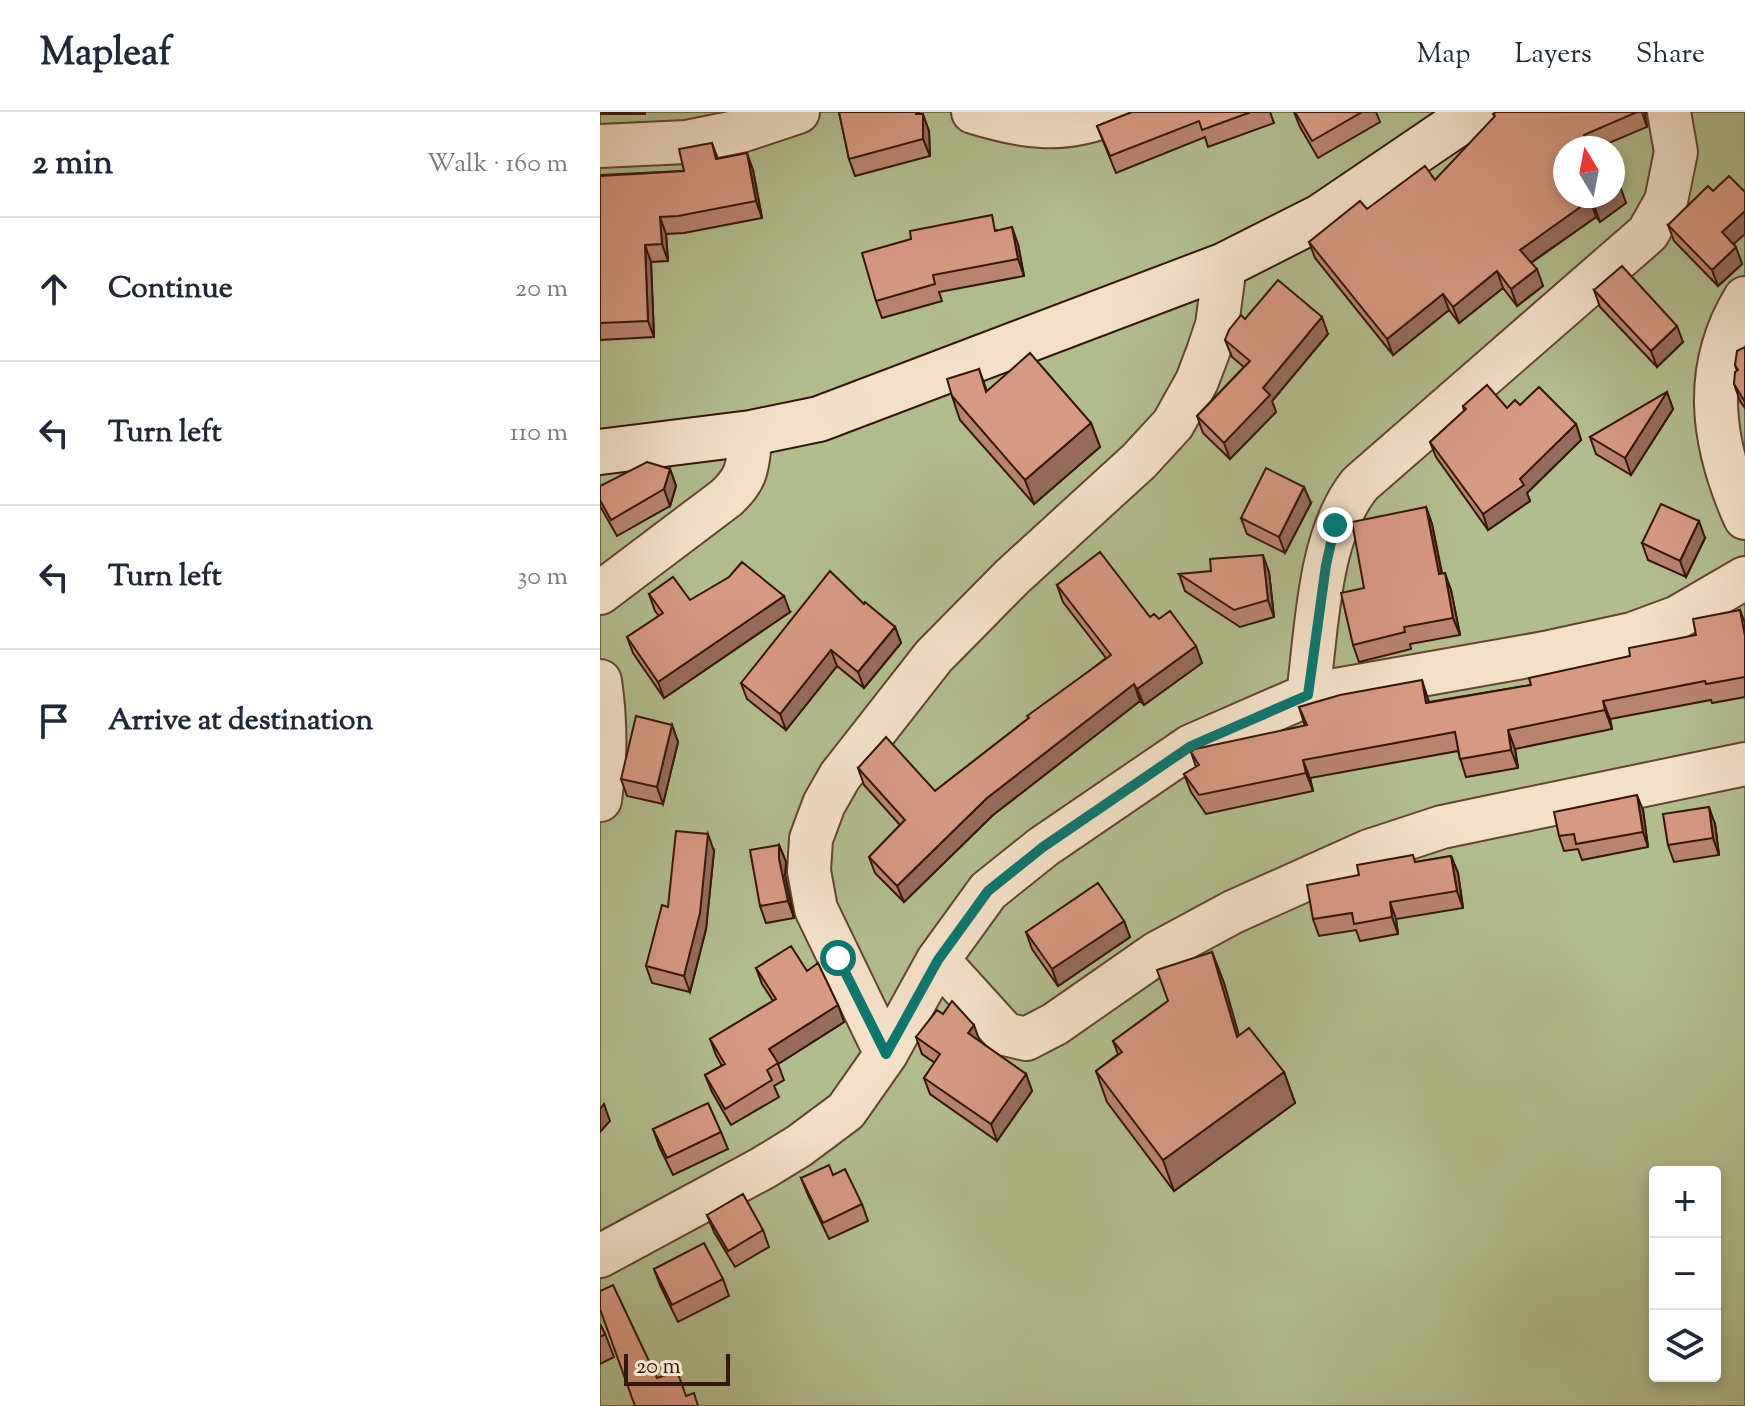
<!DOCTYPE html>
<meta charset="utf-8">
<style>
body{margin:0;font-family:"Sorts Mill Goudy",serif;background:#f2f2f3;color:#1f2937}
.controls{position:absolute;right:24px;bottom:24px;display:grid;overflow:hidden;border-radius:8px;box-shadow:0 4px 12px #0003}
.controls button{width:72px;height:72px;display:grid;place-items:center;padding:0;border:0;border-bottom:2px solid #e0e1e3;background:#fff;color:#1f2937;font:40px sans-serif}
.compass{position:absolute;left:953px;top:24px;width:72px;height:72px;border-radius:50%;background:#fff;box-shadow:0 4px 12px #0003;rotate:350deg}
.scale{position:absolute;left:24px;bottom:20px;width:106px;box-sizing:border-box;padding-left:8px;border:4px solid #361608;border-top:0;font-size:22px;line-height:28px;white-space:nowrap;color:#361608;-webkit-text-stroke:6px #f3e0c8;paint-order:stroke}
.stop{position:absolute;width:24px;height:24px;margin:-18px;border:6px solid #0f766e;border-radius:50%;background:#fff}
.stop.end{background:#0f766e;border-color:#fff;box-shadow:0 2px 8px #0008}
.list{margin:0;padding:0;list-style:none}
h2{display:flex;justify-content:space-between;align-items:center;height:104px;margin:0;padding:0 32px;font-size:34px}
h2 small{font-size:26px;font-weight:400;color:#747a83}
.list li{display:grid;grid-template-columns:52px 1fr auto;gap:24px;align-items:center;box-sizing:border-box;height:144px;padding:0 32px;border-top:2px solid #e0e1e3}
.list b{display:block;font-size:30px;white-space:nowrap}
.list em{font-size:26px;font-style:normal;color:#747a83}
.icon{flex:none;width:44px;height:44px;fill:none;stroke:currentColor;stroke-width:2;stroke-linecap:round;stroke-linejoin:round}
.map{position:relative;flex:none;width:1145px;height:1294px;overflow:hidden}
header{display:flex;align-items:center;gap:48px;box-sizing:border-box;height:112px;padding:0 40px;background:#fff;border-bottom:2px solid #e0e1e3}
header strong{font-size:38px}
nav{display:flex;gap:44px;margin-inline-start:auto;font-size:28px}
main{display:flex}
aside{flex:1;background:#fff}
.map>svg:first-child{display:block}
.green{fill:#b2bc8d;stroke:#74694a;stroke-width:2;fill-rule:evenodd}
.lines{fill:none;stroke-linecap:round;stroke-linejoin:round}
.street-casing{stroke:#644430;stroke-width:46}
.secondary-casing{stroke:#361608;stroke-width:48}
.street{stroke:#f3e0c8;stroke-width:42}
.secondary{stroke:#f3e0c8;stroke-width:44}
.wall{fill:#b88470;stroke:#361608;stroke-width:2}
.shaded-wall{fill:#966b5b;stroke:#361608;stroke-width:2}
.building{fill:#d69982;stroke:#361608;stroke-width:2}
.route{stroke:#0f766e;stroke-width:10}
</style>
<header>
<strong>Mapleaf</strong>
<nav><a>Map</a><a>Layers</a><a>Share</a></nav>
</header>
<main>
<aside>
<h2>2 min<small>Walk · 160 m</small></h2>
<ul class="list">
<li><svg class="icon" aria-label="ahead" viewBox="0 0 24 24"><path d="M12 20V5M6 11l6-6 6 6"/></svg><div><b>Continue</b></div><em>20 m</em></li>
<li><svg class="icon" aria-label="left" viewBox="0 0 24 24"><path d="M17 20v-9H6M10 6l-5 5 5 5"/></svg><div><b>Turn left</b></div><em>110 m</em></li>
<li><svg class="icon" aria-label="left" viewBox="0 0 24 24"><path d="M17 20v-9H6M10 6l-5 5 5 5"/></svg><div><b>Turn left</b></div><em>30 m</em></li>
<li><svg class="icon" aria-label="arrive" viewBox="0 0 24 24"><path d="M6 21V4h12l-3 4 3 4H6"/></svg><div><b>Arrive at destination</b></div></li>
</ul>
</aside>
<div class="map">
<svg width="1145" height="1294" viewBox="0 0 1145 1294">
<rect width="100%" height="100%" fill="#ecd0aa"/>
<filter id="stains"><feTurbulence type="fractalNoise" baseFrequency=".0025" numOctaves="4"/><feColorMatrix values="0 0 0 0 .2 0 0 0 0 .09 0 0 0 0 .02 0 0 0 .5 -.17"/></filter>
<radialGradient id="worn" r=".72"><stop offset=".6" stop-color="#630" stop-opacity="0"/><stop offset="1" stop-color="#630" stop-opacity=".3"/></radialGradient>
<path class="green" d="M0,0H1145V1294H0ZM965,36H1013V84H965ZM1055,1060H1115V1264H1055Z"/>
<g class="lines">
<defs>
<path id="street" d="M373,0C425,16 464,22 516,0
M0,34L86,30L141,19L198,0
M1145,186C1101,258 1112,332 1145,406
M0,481L126,386C150,364 147,352 151,321
M0,569C6,609 6,648 0,688
M708,583C717,517 718,424 760,372L1048,121L1066,89L1076,40L1069,0
M338,848L405,922L426,927L455,912L557,841L633,800L769,739L842,715L1145,652
M286,942L216,797L209,759L211,727L224,692L240,664L334,544L412,465L539,349L573,312L597,269L608,240L617,213L625,153
M0,1144L163,1056L199,1034L246,999L286,942L338,848L388,779L443,735L591,634L708,583L945,541L1032,522L1078,505L1145,466"/>
<path id="secondary" d="M0,340L151,321L219,307L625,153L720,105L875,0"/>
</defs>
<use href="#street" class="street-casing"/>
<use href="#secondary" class="secondary-casing"/>
<use href="#street" class="street"/>
<use href="#secondary" class="secondary"/>
</g>
<path class="wall" d="M0,0H45V2H0Z
M239,0H319L329,19L330,44L255,64L249,47Z
M532,0H670L674,11L608,35L605,25L516,61L497,14Z
M694,0H776L780,10L718,46L700,15Z
M896,0H1046L1045,3L1047,15L997,36H965L1026,91L1000,110L996,105L931,151L943,174L917,194L903,176L859,211L849,198L793,243L715,146L709,130L767,97L835,68L895,5L893,2Z
M112,31L118,47L153,58L162,106L84,121L66,122L68,149L51,150L54,225L0,228V63L84,59Z
M1068,113L1134,132L1142,152L1118,174L1074,129Z
M397,118L418,132L424,164L339,180L342,189L282,206L276,189Z
M994,178L1083,230L1057,255L1000,195Z
M645,207L728,222L672,289L676,300L630,347L603,321L597,304L644,255L632,245L625,228Z
M1145,235V296L1140,289L1134,272L1137,259L1135,253Z
M379,257L387,279L491,311L500,335L434,392L360,308L352,284Z
M1067,280L1073,297L1031,363L996,342L990,325Z
M920,293L976,312L981,328L927,381L930,389L888,418L836,345L830,330L864,299L863,294L907,296Z
M70,357L76,374L70,394L17,424L0,394V374Z
M711,391L685,441L647,422L641,406Z
M826,395L832,412L842,461L851,478L860,523L810,532L811,537L759,550L753,533L764,476Z
M1105,426L1086,465L1048,448L1042,431Z
M669,460L674,505L640,515L585,479L579,462Z
M457,473L550,505L602,551L544,593L540,589L393,703L304,790L275,761L269,745L300,713L264,673L258,656L335,679L506,546L463,490Z
M49,482L90,488L190,500L64,586L33,541L27,525L59,504L55,499Z
M264,492L295,515L301,531L264,576L237,554L186,618L147,587L141,571Z
M1140,498L1145,511V585L1112,591L1111,588L1010,607L1012,617L915,637L918,656L866,665L858,639L710,666L713,679L606,702L591,680L584,662L596,655L591,640L705,614L699,595L828,587L829,590L931,573L1030,544L1096,523Z
M72,613L78,630L63,692L27,684L21,667Z
M1043,698L1048,735L982,748L978,737L964,739L959,724Z
M1115,712L1119,743L1074,750L1068,733Z
M179,733L186,750L185,763L194,806L166,811L160,794Z
M114,739L106,817L90,880L52,871L46,854L68,795Z
M851,744L858,761L863,796L796,807L798,822L760,829L756,818L719,824L713,807L759,763L816,750Z
M524,809L530,825L458,874L432,837L426,820Z
M612,840L624,871L639,924L684,960L695,991L574,1079L507,990L496,959L518,942L513,929L568,889Z
M156,856L207,859L238,893L244,910L178,952L184,968L174,974L179,985L131,1013L112,980L105,963L122,954L116,943L110,927L173,889L162,872Z
M316,925L379,929L426,962L432,979L397,1029L330,982L324,966L335,951L322,942Z
M53,1017L121,1020L128,1037L73,1063L59,1034Z
M201,1066L262,1092L268,1109L229,1127L208,1083Z
M107,1103L163,1118L169,1135L135,1155L114,1120Z
M54,1157L123,1167L129,1184L78,1210L60,1173Z
M0,1212L5,1222L14,1245L0,1252Z"/>
<path class="shaded-wall" d="M1042,0H1046L1045,3L1047,15Z
M323,2L329,19L330,44L323,27Z
M147,41L153,58L162,106L156,89Z
M1020,74L1026,91L1000,110L994,93L1006,84H1013V79Z
M990,88L996,105L926,154L920,138Z
M1145,99V122L1128,137L1122,120Z
M60,105L66,122L68,149L62,132Z
M412,115L418,132L424,164L418,147Z
M45,133L51,150L54,225L48,209Z
M1136,135L1142,152L1118,174L1112,158Z
M937,157L943,174L917,194L911,177Z
M897,159L903,176L859,211L853,195Z
M843,182L849,198L793,243L787,227Z
M722,205L728,222L672,289L676,300L630,347L624,331L663,276Z
M1077,214L1083,230L1057,255L1051,239Z
M1067,280L1073,297L1031,363L1025,346Z
M491,311L500,335L434,392L425,368Z
M976,312L981,328L927,381L930,389L888,418L883,402Z
M70,357L76,374L70,394L64,377Z
M704,375L711,391L685,441L679,425Z
M826,395L832,412L845,479L839,462Z
M1099,409L1105,426L1086,465L1080,449Z
M663,443L669,460L674,505L668,488Z
M845,461L851,478L860,523L853,506Z
M184,484L190,500L64,586L58,570Z
M295,515L301,531L264,576L258,560Z
M596,534L602,551L544,593L537,577Z
M231,538L237,554L186,618L180,602Z
M822,568L828,587L832,610L826,591Z
M534,572L540,589L393,703L304,790L297,774L387,686Z
M1003,589L1010,607L1012,617L1005,598Z
M72,613L78,630L63,692L57,675Z
M908,618L915,637L918,656L911,638Z
M703,648L710,666L713,679L706,661Z
M1037,683L1043,698L1048,735L1043,720Z
M1109,695L1115,712L1119,743L1113,726Z
M108,722L114,739L106,817L90,880L84,864Z
M179,733L186,750L185,763L194,806L188,789L179,747Z
M851,744L858,761L863,796L857,779Z
M790,790L796,807L798,822L792,805Z
M524,809L530,825L458,874L452,857Z
M612,840L624,871L648,956L637,925Z
M238,893L244,910L178,952L169,937Z
M374,913L380,930L368,921Z
M684,960L695,991L574,1079L563,1048Z
M426,962L432,979L397,1029L391,1012Z
M4,992L10,1009L0,1020V997Z"/>
<path class="building" d="M239,0H316V2H323V27L249,47Z
M532,0H651L602,18L599,9L510,44L497,14Z
M695,0H762L712,29Z
M896,0H1037L984,23L993,36H965V84H1006L994,93L990,88L920,138L937,157L911,177L897,159L853,195L843,182L787,227L709,130L760,89L767,97L825,54L835,68L895,4L893,2Z
M112,31L116,47L147,41L156,89L78,104L60,105L62,132L45,133L48,209L0,211V64L84,59L79,37Z
M1013,64L1020,74L1013,79Z
M1129,64L1145,80V99L1122,120L1136,135L1112,158L1068,113L1108,74L1113,79Z
M392,103L395,119L412,115L418,147L333,163L335,172L276,189L262,141L311,127L310,119Z
M1022,154L1077,214L1051,239L994,178Z
M678,168L722,205L663,276L670,283L624,331L597,304L650,249L625,228L629,218L641,203L645,207Z
M1145,235V290L1134,272L1135,260L1138,258L1135,253L1137,239Z
M430,241L491,311L425,368L352,284L347,267L379,257L386,280Z
M887,273L907,296L915,288L920,293L939,275L976,312L920,367L924,373L883,402L830,330L866,297L863,294Z
M1067,280L1025,346L990,325Z
M47,350L70,357L64,377L11,408L0,388V374Z
M666,356L704,375L679,425L641,406Z
M1061,392L1099,409L1080,449L1042,431Z
M826,395L839,462L845,461L853,506L804,515L805,520L753,533L741,481L764,476L752,410Z
M500,440L550,505L554,502L559,507L570,499L596,534L537,577L534,572L387,686L297,774L269,745L305,708L258,656L286,625L335,679L429,606L427,604L511,543L457,473Z
M663,443L668,488L634,498L579,462L611,459L610,447Z
M142,450L184,484L58,570L27,525L63,501L49,482L73,465L90,488L129,465Z
M230,459L264,492L265,490L295,515L258,560L231,538L180,602L141,571Z
M1140,498L1145,524V565L1106,572L1105,569L1003,589L1005,598L908,618L911,638L860,647L855,620L703,648L706,661L599,683L584,662L599,653L591,640L595,637L707,613L699,595L740,583L822,568L826,591L931,573L929,566L1030,544L1029,536L1096,523L1093,507Z
M36,604L72,613L57,675L21,667Z
M1037,683L1043,720L976,732L974,722L959,724L954,700Z
M1109,695L1113,726L1068,733L1063,702Z
M76,719L108,722L100,801L84,864L46,854L62,793L68,795Z
M179,733V747L188,789L160,794L150,738Z
M813,743L815,750L851,744L857,779L790,790L792,805L754,812L752,801L713,807L707,773L759,763L757,753Z
M498,771L524,809L452,857L426,820Z
M191,834L207,859L218,851L238,893L169,937L178,951L167,958L172,968L125,997L105,963L125,952L110,927L176,887L156,856Z
M612,840L637,925L649,916L684,960L563,1048L496,959L522,940L513,929L568,889L557,858Z
M352,889L374,913L368,921L426,962L391,1012L324,966L340,942L316,925L337,898L343,902Z
M108,991L121,1020L67,1046L53,1017Z
M229,1053L233,1063L245,1057L262,1092L223,1111L201,1066Z
M143,1082L163,1118L128,1139L107,1103Z
M104,1131L123,1167L72,1193L54,1157Z
M13,1173L57,1266L77,1259L86,1284L94,1281L98,1294H35L0,1197V1179Z
M0,1212L5,1222L0,1225Z"/>
<g class="lines">
<path class="route" d="M238,846L286,942L338,848L388,779L443,735L591,634L708,583L726,453L735,413"/>
</g>
<rect width="100%" height="100%" filter="url(#stains)"/>
<rect width="100%" height="100%" fill="url(#worn)"/>
</svg>
<div class="controls">
<button>+</button>
<button>−</button>
<button><svg class="icon" aria-label="layers" viewBox="0 0 24 24"><path d="M12 4l9 5-9 5-9-5zM3 14l9 5 9-5"/></svg></button>
</div>
<svg class="compass" viewBox="-18 -18 36 36"><path d="M0-13l5 13h-10z" fill="#e53935"/><path d="M0 13l5-13h-10z" fill="#747a83"/></svg>
<div class="scale">20 m</div>
<div class="stop" style="left:238px;top:846px"></div>
<div class="stop end" style="left:735px;top:413px"></div>
</div>
</main>
